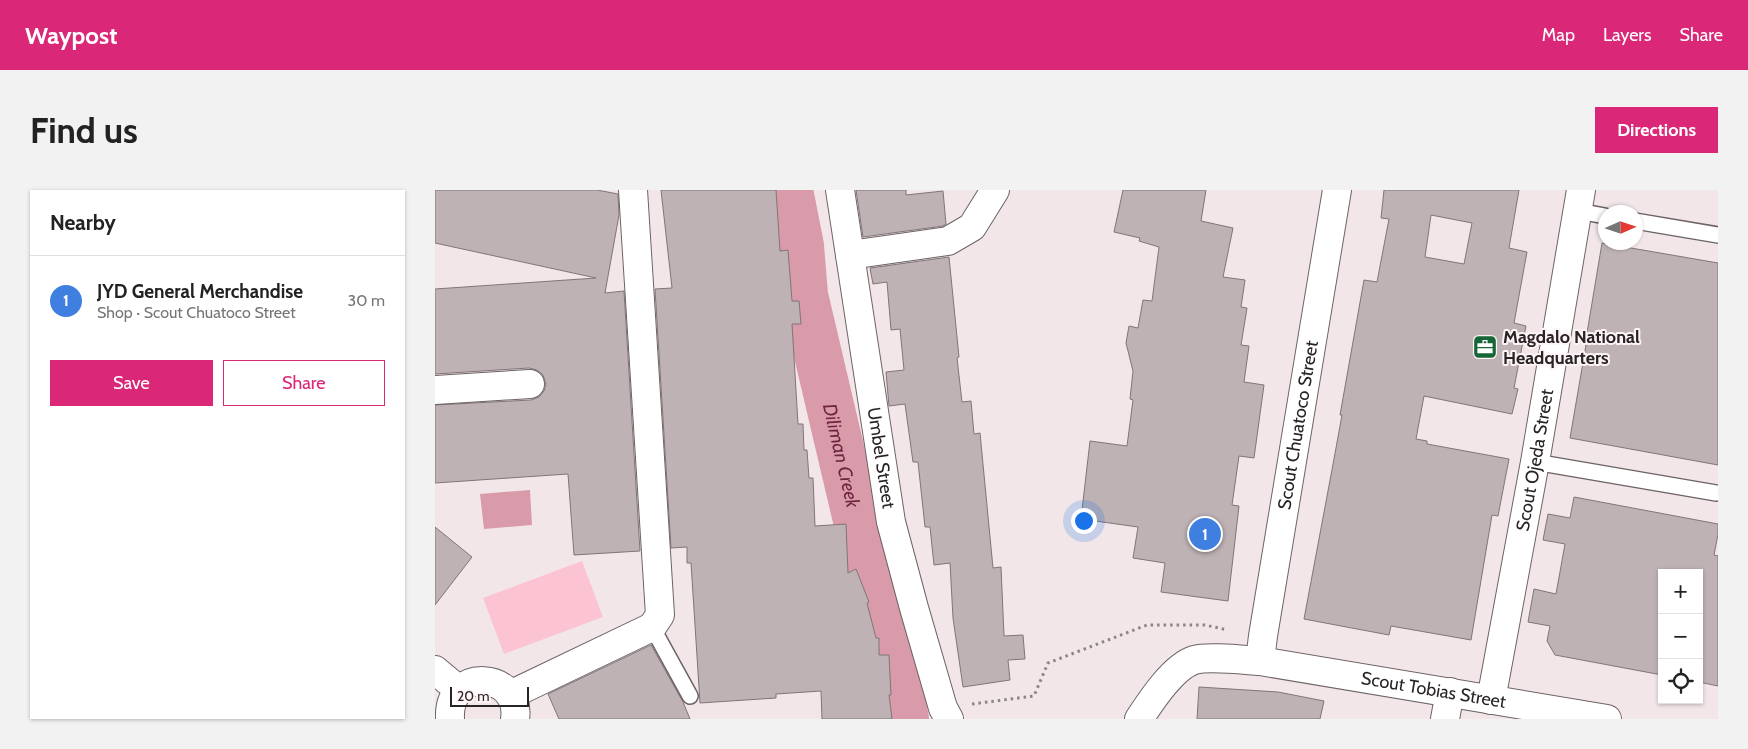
<!DOCTYPE html>
<meta charset="utf-8">
<style>
body{margin:0;font-family:Cabin,sans-serif;background:#f2f2f2;color:#222}
.controls{position:absolute;right:15px;bottom:15px;display:grid;overflow:hidden;border-radius:0px;box-shadow:0 1px 4px #0004}
.controls button{width:45px;height:45px;display:grid;place-items:center;padding:0;border:0;border-bottom:1px solid #e0e0e0;background:#fff;color:#222;font:25px sans-serif}
.compass{position:absolute;left:1163px;top:15px;width:45px;height:45px;border-radius:50%;background:#fff;box-shadow:0 1px 4px #0004;rotate:87deg}
.scale{position:absolute;left:15px;bottom:12px;width:79px;box-sizing:border-box;padding-left:5px;border:2px solid #282425;border-top:0;font-size:14px;line-height:18px;white-space:nowrap;color:#282425;-webkit-text-stroke:4px #fef4f6;paint-order:stroke}
.you{position:absolute;left:648px;top:330px;width:18px;height:18px;margin:-12px;border:4px solid #fff;border-radius:50%;background:#1a73e8;box-shadow:0 0 0 8px #1a73e833}
.badge{display:grid;place-items:center;width:32px;height:32px;border-radius:50%;background:#db2777;color:#fff;font-size:16px;font-weight:700}
.pin{position:absolute;translate:-50% -50%;border:2px solid #fff;box-shadow:0 1px 5px #0006}
.list{margin:0;padding:0;list-style:none}
h2{display:flex;justify-content:space-between;align-items:center;height:65px;margin:0;padding:0 20px;font-size:21px}
h2 small{font-size:16px;font-weight:400;color:#767676}
.list li{display:grid;grid-template-columns:32px 1fr auto;gap:15px;align-items:center;box-sizing:border-box;height:90px;padding:0 20px;border-top:1px solid #e0e0e0}
.list b{display:block;font-size:19px;white-space:nowrap}
.list p{margin:0;font-size:16px;white-space:nowrap;color:#767676}
.list em{font-size:16px;font-style:normal;color:#767676}
.actions{display:flex;gap:10px;padding:15px 20px}
.actions a{flex:1;padding:11px 0;border:1px solid #db2777;border-radius:0px;text-align:center;font-size:18px;color:#db2777}
.actions .main{background:#db2777;color:#fff}
.icon{flex:none;width:28px;height:28px;fill:none;stroke:currentColor;stroke-width:2;stroke-linecap:round;stroke-linejoin:round}
.map{position:relative;flex:none;width:1283px;height:529px;overflow:hidden;border-radius:0px}
header{display:flex;align-items:center;gap:30px;box-sizing:border-box;height:70px;padding:0 25px;background:#db2777;color:#fff}
header strong{font-size:24px}
nav{display:flex;gap:28px;margin-inline-start:auto;font-size:18px}
.intro{display:flex;align-items:center;justify-content:space-between;box-sizing:border-box;height:120px;padding:0 30px}
h1{margin:0;font-size:35px}
.button{padding:12px 22px;border-radius:0px;background:#db2777;color:#fff;font-size:18px;font-weight:700}
main{display:flex;gap:30px;padding:0 30px}
aside{flex:1;background:#fff;border-radius:0px;box-shadow:0 1px 4px #0004}
.map>svg:first-child{display:block}
.green{fill:#fcc4d2}
.water{fill:#d99aaa}
.lines{fill:none;stroke-linecap:round;stroke-linejoin:round}
.river{stroke:#d99aaa;stroke-width:48}
.building{fill:#beb2b5;stroke:#807577;fill-rule:evenodd}
.lane-casing{stroke:#6d6365;stroke-width:18}
.street-casing{stroke:#6d6365;stroke-width:30}
.secondary-casing{stroke:#6d6365;stroke-width:30}
.path{stroke:#8c8486;stroke-width:3;stroke-dasharray:2.5 4;stroke-linecap:butt}
.lane{stroke:#fff;stroke-width:15}
.street{stroke:#fff;stroke-width:28}
.secondary{stroke:#fff;stroke-width:28}
.labels{text-anchor:middle;stroke-width:4;stroke-linejoin:round;paint-order:stroke}
.poi-label{font-size:18px;font-weight:bold;fill:#282425;stroke:#fef4f6;text-anchor:start}
.street-label{font-size:18px;fill:#282425;stroke:#fef4f6}
.water-label{font-size:19px;font-style:italic;fill:#6f253f;stroke:#fef4f6}
</style>
<header>
<strong>Waypost</strong>
<nav><a>Map</a><a>Layers</a><a>Share</a></nav>
</header>
<div class="intro"><h1>Find us</h1><a class="button">Directions</a></div>
<main>
<aside>
<h2>Nearby<small></small></h2>
<ul class="list">
<li><span class="badge" style="background:#3f7fe0">1</span><div><b>JYD General Merchandise</b><p>Shop · Scout Chuatoco Street</p></div><em>30 m</em></li>
</ul>
<div class="actions"><a class="main">Save</a><a>Share</a></div>
</aside>
<div class="map">
<svg width="1283" height="529" viewBox="0 0 1283 529">
<rect width="100%" height="100%" fill="#f2e6e9"/>
<path class="green" d="M147,371L168,427L69,464L48,408Z"/>
<path class="water" d="M95,300L97,335L49,339L45,304Z"/>
<g class="lines">
<path class="river" id="s1" d="M354,0L365,56L369,105L425,343L452,430L470,529"/>
</g>
<path class="building" d="M0,0H162L183,4L184,25L170,103L189,101L205,361L139,365L133,284L0,293V215L96,210L104,207L109,201L111,194L108,185L102,180L94,178L0,184V99L161,88L0,53Z
M226,0H341L345,61L353,60L357,111H364L366,134H357L363,234H368L369,260H372L374,288H378L380,336L411,334L413,383L421,379L434,412L432,413L441,448H444V465H454L456,505H454L457,529H387L386,501L341,504V508L265,513L256,373H252V357L236,358L220,99L237,98Z
M421,0H471V5L508,1L511,34L508,36L428,47Z
M688,0H771L766,31L798,38L788,87L810,90L806,117L812,118L806,155L814,156L809,192L829,195L819,268L804,266L797,315L804,316L793,411L726,402L730,373L698,368L703,337L646,329L655,251L692,256L698,210L695,209L698,181L691,153L694,136L703,138L708,110L717,111L724,57L704,51L705,48L679,42Z
M949,0H1084L1074,58L1092,62L1079,133L1091,136L1079,198L1083,199L1077,224L989,206L981,249L992,251V254L1074,269L1063,326L1057,325L1036,450L956,436L954,445L869,429L899,269L907,225H905L929,90L942,92L954,29L946,28ZM996,25L1037,33L1029,74L990,67Z
M1167,53L1283,73V275L1135,248L1151,155H1150Z
M514,67L524,167L522,168L527,212L536,211L539,244L545,243L558,378L566,377L569,446L588,445L590,469L573,470L575,490L528,497L518,428L515,373L499,375L495,337H490L483,272H478L470,214L454,216L451,182L469,180L465,139L456,140L452,92L438,94L435,78Z
M1139,307L1283,334V344L1279,365L1283,366V496L1264,492V383H1227V485L1120,465L1112,451L1115,436L1093,432L1099,399L1121,404L1130,354L1108,350L1113,324L1135,328Z
M0,337L37,367L0,415Z
M216,455L248,512L255,529H124L113,504Z
M764,497L843,502L889,511L885,529H762Z"/>
<g class="lines">
<defs>
<path id="lane" d="M1143,21L1170,26
M1200,31L1283,45
M1100,272L1281,303
M217,437L255,506"/>
<g id="street">
<path id="s2" d="M405,0L456,332L479,418L508,518L514,529"/>
<path d="M415,65L513,51L537,37L560,0"/>
<path d="M0,200L95,194"/>
<path d="M0,480L24,500"/>
<path d="M75,505L217,437L225,425L198,0"/>
<path id="s3" d="M1056,510L1100,272L1146,0"/>
<path d="M15,529C12,475 87,482 80,529"/>
<path d="M1010,529L1015,502"/>
</g>
<g id="secondary">
<path id="s4" d="M825,471L828,446L902,0"/>
<path id="s5" d="M704,529C716,511 738,477 759,470C774,466 809,470 825,471L1172,529"/>
</g>
</defs>
<use href="#lane" class="lane-casing"/>
<use href="#street" class="street-casing"/>
<use href="#secondary" class="secondary-casing"/>
<path class="path" d="M537,514L599,506L613,473L712,435H770L793,440"/>
<use href="#lane" class="lane"/>
<use href="#street" class="street"/>
<use href="#secondary" class="secondary"/>
</g>
<defs>
<symbol id="office-square" viewBox="-11 -11 22 22"><rect x="-9" y="-9" width="18" height="18" rx="4" fill="#156636" stroke="#fef4f6"/><path d="M-6-3h4V-5.5h4V-3h4V5H-6ZM-1-4.5V-3h2v-1.5ZM-6 0V1H6V0Z" fill="#fff"/></symbol>
</defs>
<g fill-rule="evenodd">
<use href="#office-square" x="1036" y="143" width="28" height="28"/>
</g>
<g class="labels">
<g class="poi-label">
<text x="1068" y="153">Magdalo National<tspan x="1068" dy="21">Headquarters</tspan></text>
</g>
<g class="street-label">
<text dy="6" stroke="none"><textPath href="#s4" startOffset="239">Scout Chuatoco Street</textPath></text>
<text dy="6" stroke="none"><textPath href="#s2" startOffset="271">Umbel Street</textPath></text>
<text dy="6" stroke="none"><textPath href="#s3" startOffset="244">Scout Ojeda Street</textPath></text>
<text dy="6" stroke="none"><textPath href="#s5" startOffset="324">Scout Tobias Street</textPath></text>
</g>
<g class="water-label">
<text dy="7" stroke="none"><textPath href="#s1" startOffset="271">Diliman Creek</textPath></text>
</g>
</g>
</svg>
<div class="controls">
<button>+</button>
<button>−</button>
<button><svg class="icon" aria-label="locate" viewBox="0 0 24 24"><circle cx="12" cy="12" r="6"/><path d="M12 2v4M12 18v4M2 12h4M18 12h4"/></svg></button>
</div>
<svg class="compass" viewBox="-18 -18 36 36"><path d="M0-13l5 13h-10z" fill="#e53935"/><path d="M0 13l5-13h-10z" fill="#767676"/></svg>
<div class="scale">20 m</div>
<div class="you"></div>
<div class="pin badge" style="left:770px;top:344px;background:#3f7fe0">1</div>
</div>
</main>
